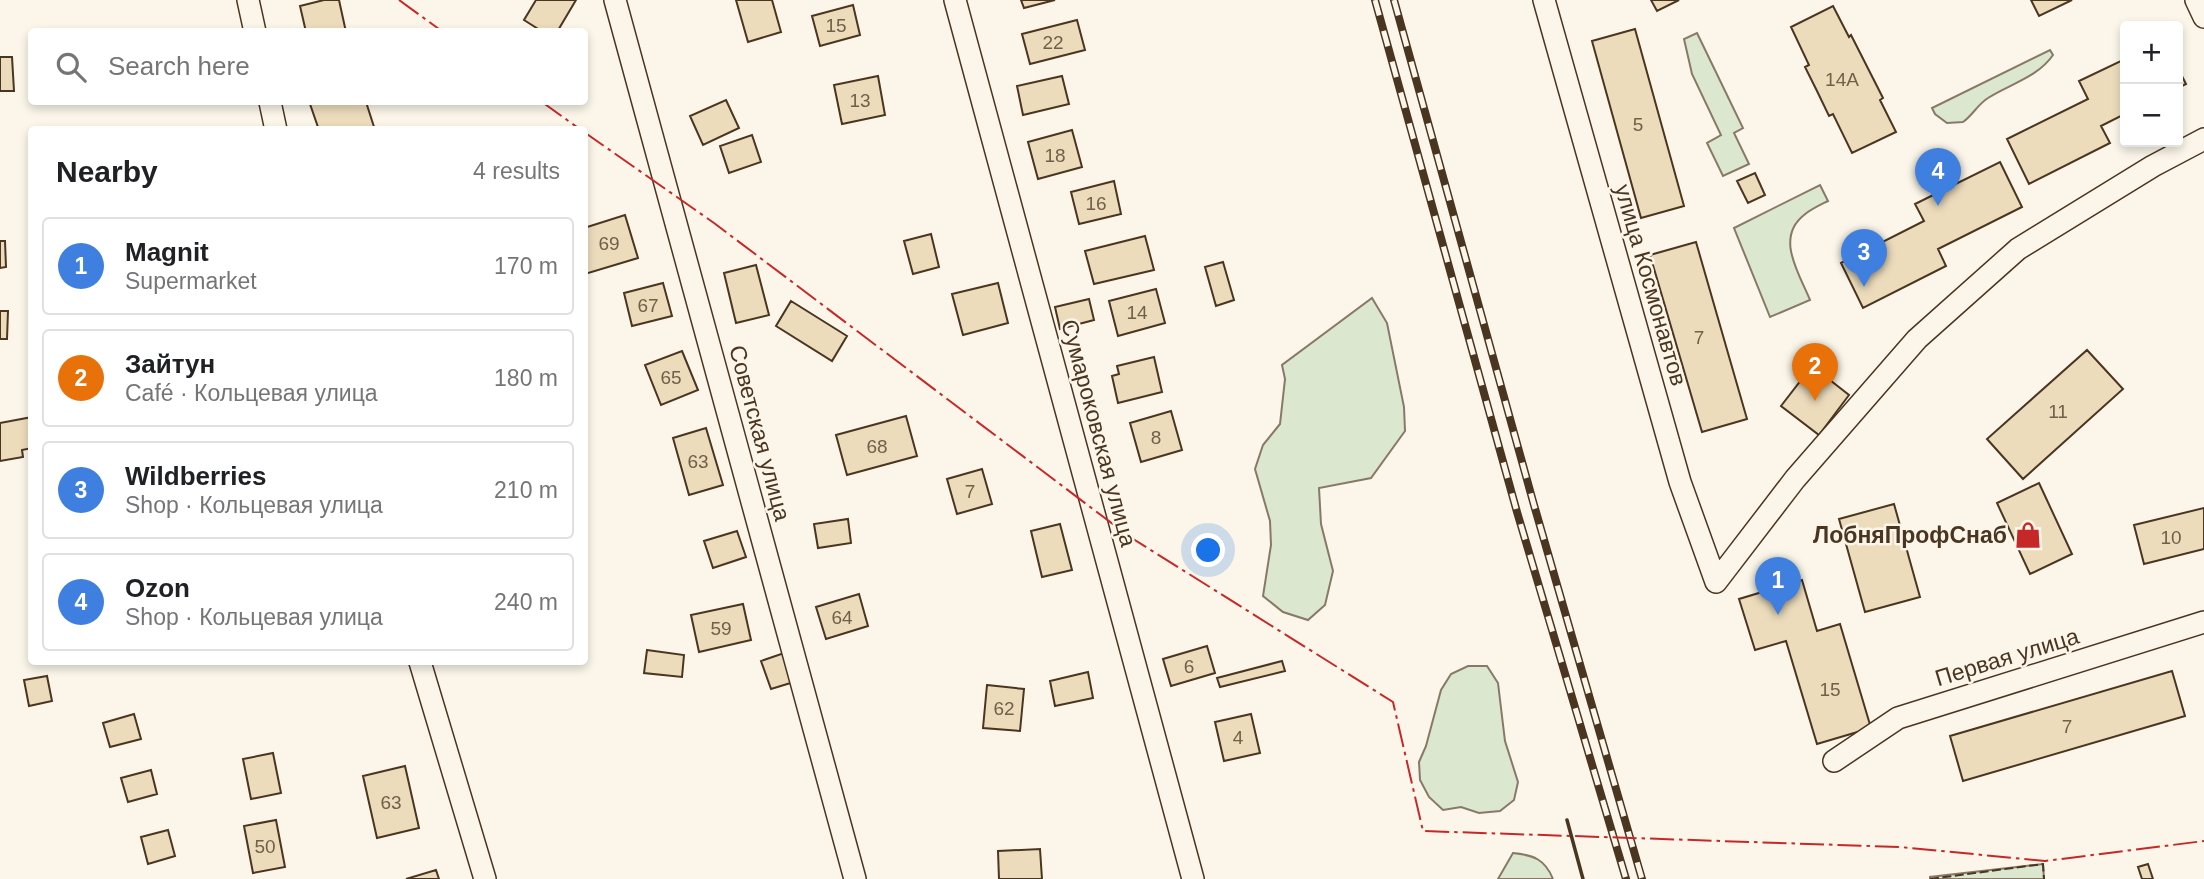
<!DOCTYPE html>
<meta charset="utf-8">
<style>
body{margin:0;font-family:Helvetica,sans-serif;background:#f6f6f6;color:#202124}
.controls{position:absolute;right:21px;top:21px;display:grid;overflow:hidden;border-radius:7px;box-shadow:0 4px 10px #0003}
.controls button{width:63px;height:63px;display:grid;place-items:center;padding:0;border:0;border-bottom:2px solid #e0e0e0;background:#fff;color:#202124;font:35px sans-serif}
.you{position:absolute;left:1209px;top:551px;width:24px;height:24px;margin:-18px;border:5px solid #fff;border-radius:50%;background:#1a73e8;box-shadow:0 0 0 10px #1a73e833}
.badge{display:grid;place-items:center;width:46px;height:46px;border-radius:50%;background:#c62828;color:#fff;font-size:23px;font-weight:700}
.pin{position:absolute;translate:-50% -58px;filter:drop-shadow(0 2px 4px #0008)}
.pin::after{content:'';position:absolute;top:37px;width:24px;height:21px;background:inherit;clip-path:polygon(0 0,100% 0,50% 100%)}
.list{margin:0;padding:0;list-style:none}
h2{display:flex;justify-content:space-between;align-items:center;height:91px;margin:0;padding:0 28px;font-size:30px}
h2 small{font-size:23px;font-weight:400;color:#757577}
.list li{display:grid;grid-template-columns:46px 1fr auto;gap:21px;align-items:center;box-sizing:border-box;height:98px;margin:0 14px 14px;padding:0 14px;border:2px solid #e0e0e0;border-radius:7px}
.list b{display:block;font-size:26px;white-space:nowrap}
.list p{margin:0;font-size:23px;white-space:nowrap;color:#757577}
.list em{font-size:23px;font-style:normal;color:#757577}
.icon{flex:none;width:38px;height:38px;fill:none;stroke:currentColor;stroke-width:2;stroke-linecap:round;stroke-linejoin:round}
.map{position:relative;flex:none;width:2204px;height:879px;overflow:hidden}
.search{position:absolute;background:#fff;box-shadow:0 4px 10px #0003;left:28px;top:28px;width:560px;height:77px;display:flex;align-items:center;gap:18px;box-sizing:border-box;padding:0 24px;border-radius:7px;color:#757577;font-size:26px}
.panel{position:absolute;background:#fff;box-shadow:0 4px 10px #0003;left:28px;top:126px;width:560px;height:539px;border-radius:7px}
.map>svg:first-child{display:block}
.green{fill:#dce7d0;stroke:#887966;stroke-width:2}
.building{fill:#ecdcbc;stroke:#4a3520;stroke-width:2}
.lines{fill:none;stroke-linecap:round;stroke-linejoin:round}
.street-casing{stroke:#4a3520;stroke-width:24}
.street{stroke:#fbf6e9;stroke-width:21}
.rail-casing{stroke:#4a3520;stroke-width:8}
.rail{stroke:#fbf6e9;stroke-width:5;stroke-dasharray:16;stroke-linecap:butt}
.fence{stroke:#4a3520;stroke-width:2;stroke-dasharray:9 3.5;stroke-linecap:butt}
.wall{stroke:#4a3520;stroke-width:3.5}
.power{stroke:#c62828;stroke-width:2;stroke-dasharray:24 5 3.5 5;stroke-linecap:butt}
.labels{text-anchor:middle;stroke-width:5;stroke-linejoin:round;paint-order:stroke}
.number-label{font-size:19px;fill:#725f47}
.street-label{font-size:23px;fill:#4a3520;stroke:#fbf6e9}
.poi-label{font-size:23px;font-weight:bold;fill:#4a3520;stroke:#fbf6e9;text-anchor:end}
</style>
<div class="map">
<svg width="2204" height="879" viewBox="0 0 2204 879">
<rect width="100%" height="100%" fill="#fbf6e9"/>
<path class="green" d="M1697,33L1743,128L1734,133L1749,164L1723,176L1707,143L1721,135L1692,74L1684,39Z
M2050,50L2053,55C2038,77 2010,84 1988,98C1978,104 1973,115 1963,122L1947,123L1935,114L1932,108Z
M1820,185L1828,201C1820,205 1811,209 1804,215C1775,238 1799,273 1810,300L1770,317L1734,228Z
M1372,298L1387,323L1404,407L1405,431L1371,478L1319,488L1321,524L1333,571L1325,605L1308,620L1283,612L1263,596L1271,545L1270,521L1255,469L1263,445L1280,424L1285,379L1282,365Z
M1468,666H1487L1498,683L1505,741L1518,782L1514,800L1500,811L1479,813L1461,807L1443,810L1429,797L1420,780L1419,762L1426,746L1441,690L1451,674Z
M1513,853C1533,855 1545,859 1553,879H1498Z
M2043,864L2044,879H1930V877Z"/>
<path class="building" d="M324,0H339L346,32H306L300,6Z
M536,0H576L557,32H543L524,20Z
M736,0H772L781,32L748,42Z
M1021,0H1055L1024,8Z
M1651,0H1679L1657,11Z
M2031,0H2072L2039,16Z
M853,5L860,35L820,46L812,16Z
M1833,6L1849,37L1851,35L1883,98L1880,100L1896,132L1852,153L1833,114L1829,116L1817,91L1805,67L1809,65L1791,27Z
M1077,20L1085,50L1030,64L1022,34Z
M1635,29L1684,206L1641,218L1592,41Z
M0,57H12L14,91H0Z
M2125,59V114L2101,126L2110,143L2029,184L2007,139L2088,99L2079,81Z
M2178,68L2186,84L2178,88Z
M878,76L885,115L842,124L834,85Z
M1062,76L1069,104L1023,115L1017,86Z
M726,100L739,128L703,145L690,116Z
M319,102H366L375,130H319L310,104Z
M1072,130L1082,167L1038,179L1028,142Z
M752,135L761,162L729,173L720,146Z
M2000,162L2022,207L1938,249L1946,266L1863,308L1841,263L1924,221L1915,204Z
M1755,173L1765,195L1748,203L1737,181Z
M1114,181L1121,214L1079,224L1071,192Z
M625,215L638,258L585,274L584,228Z
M931,234L939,267L913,274L904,241Z
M1145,236L1154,270L1094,284L1085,251Z
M0,241H5L6,267L0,268Z
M1696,242L1747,419L1702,432L1650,255Z
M1223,262L1234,300L1216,306L1205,267Z
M756,265L769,315L736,323L724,273Z
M663,283L672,316L632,326L624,293Z
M998,283L1008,323L963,335L952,294Z
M1156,289L1165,323L1118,336L1109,301Z
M1089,299L1094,320L1060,329L1055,307Z
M791,301L847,336L832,361L776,326Z
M0,311H8L7,339H0Z
M2087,350L2123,389L2023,479L1987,439Z
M682,351L698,390L661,405L645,365Z
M1154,357L1162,392L1118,403L1112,376L1119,374L1117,366Z
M1812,366L1849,395L1819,435L1781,406Z
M1171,411L1182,450L1141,462L1130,423Z
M906,416L917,456L847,475L836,435Z
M32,417V448L22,450L23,457L0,461V423Z
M706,428L723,485L689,495L673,438Z
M982,469L992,504L957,514L947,479Z
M2039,483L2072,554L2030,574L1997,503Z
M1894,504L1920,597L1865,612L1839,519Z
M2204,508V549L2144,564L2134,525Z
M848,519L851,543L818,548L814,524Z
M1060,524L1072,570L1042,577L1031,531Z
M737,531L746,557L713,568L704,541Z
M1802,580L1817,631L1840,624L1871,728L1817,744L1786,641L1755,650L1739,599Z
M859,594L868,626L826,639L816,607Z
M743,604L751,640L699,652L691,615Z
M1207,646L1215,673L1171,686L1163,659Z
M647,650L684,655L682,677L644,673Z
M787,652L797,681L771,689L761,661Z
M1282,661L1285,671L1220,687L1217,678Z
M2172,671L2185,716L1963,781L1950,736Z
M1088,672L1093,698L1055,706L1050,681Z
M47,676L52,701L29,706L24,680Z
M987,685L1024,689L1020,731L983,728Z
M134,714L141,739L110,747L103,723Z
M1251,714L1260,753L1224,761L1215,722Z
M273,753L281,793L251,799L243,759Z
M405,766L419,828L377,838L363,776Z
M151,770L157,794L128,802L121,778Z
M276,820L285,867L253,873L244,826Z
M168,830L175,856L148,864L141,837Z
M1040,849L1042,879H999L998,851Z
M2148,864L2153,879H2142L2138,867Z
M436,870L439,879H406Z"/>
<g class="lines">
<defs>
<path id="street" d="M248,0L255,32
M615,0L855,879
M955,0L1193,879
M1544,0L1680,482L1716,582
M2196,0L2204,17
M270,102L276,130
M1716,582L1795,479L1917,339L2018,249L2153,166L2204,139
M420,662L485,879
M1834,761L1898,718L2204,622"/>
</defs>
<use href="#street" class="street-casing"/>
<use href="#street" class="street"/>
<defs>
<path id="rail" d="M1375,0L1517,512L1626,879
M1394,0L1534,505L1642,879"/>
</defs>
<use href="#rail" class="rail-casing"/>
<use href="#rail" class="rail"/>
<path class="fence" d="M1930,879L2043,864L2044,879"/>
<path class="wall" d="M1567,820L1583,879"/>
<path class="power" d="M399,0L443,32
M542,102L581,130
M584,132L714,223L1130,537L1393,702L1423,831L1900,847L2045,861L2204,841"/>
</g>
<defs>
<symbol id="shop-bare" viewBox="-9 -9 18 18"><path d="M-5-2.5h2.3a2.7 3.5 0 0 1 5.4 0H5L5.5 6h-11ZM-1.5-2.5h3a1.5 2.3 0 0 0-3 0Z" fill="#c62828" stroke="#fbf6e9" stroke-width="2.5" paint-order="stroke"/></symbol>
</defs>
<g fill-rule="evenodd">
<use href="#shop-bare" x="2009" y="516" width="38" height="38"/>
</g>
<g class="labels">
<g class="number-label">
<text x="836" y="32">15</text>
<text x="1053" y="49">22</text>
<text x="1842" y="86">14А</text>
<text x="860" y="107">13</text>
<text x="1638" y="131">5</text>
<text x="1055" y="162">18</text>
<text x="1096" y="210">16</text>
<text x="609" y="250">69</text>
<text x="648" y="312">67</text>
<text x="1137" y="319">14</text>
<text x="1699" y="344">7</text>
<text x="671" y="384">65</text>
<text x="2058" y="418">11</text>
<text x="1156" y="444">8</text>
<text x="877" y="453">68</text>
<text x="698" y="468">63</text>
<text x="970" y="498">7</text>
<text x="2171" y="544">10</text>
<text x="842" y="624">64</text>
<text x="721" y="635">59</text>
<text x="1189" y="673">6</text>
<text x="1830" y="696">15</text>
<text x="1004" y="715">62</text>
<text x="2067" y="733">7</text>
<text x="1238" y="744">4</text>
<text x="391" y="809">63</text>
<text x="265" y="853">50</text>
</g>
<g class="street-label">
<text transform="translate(1651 285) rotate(74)" y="8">улица Космонавтов</text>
<text transform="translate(760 433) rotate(75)" y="8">Советская улица</text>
<text transform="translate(1099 433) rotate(75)" y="8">Сумароковская улица</text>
<text transform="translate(2007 657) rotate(-17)" y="8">Первая улица</text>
</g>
<g class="poi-label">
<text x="2007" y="543">ЛобняПрофСнаб</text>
</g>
</g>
</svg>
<div class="controls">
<button>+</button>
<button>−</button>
</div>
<div class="you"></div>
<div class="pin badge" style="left:1778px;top:615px;background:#3f7fe0">1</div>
<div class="pin badge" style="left:1815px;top:401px;background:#e8710a">2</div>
<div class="pin badge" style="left:1864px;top:287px;background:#3f7fe0">3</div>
<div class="pin badge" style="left:1938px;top:206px;background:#3f7fe0">4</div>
<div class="search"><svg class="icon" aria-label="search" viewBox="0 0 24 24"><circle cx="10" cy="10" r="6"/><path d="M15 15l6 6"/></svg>Search here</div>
<section class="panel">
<h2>Nearby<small>4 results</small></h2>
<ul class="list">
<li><span class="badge" style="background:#3f7fe0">1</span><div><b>Magnit</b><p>Supermarket</p></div><em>170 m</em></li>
<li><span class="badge" style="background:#e8710a">2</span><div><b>Зайтун</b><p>Café · Кольцевая улица</p></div><em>180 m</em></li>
<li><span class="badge" style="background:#3f7fe0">3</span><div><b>Wildberries</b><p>Shop · Кольцевая улица</p></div><em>210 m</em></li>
<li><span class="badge" style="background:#3f7fe0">4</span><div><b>Ozon</b><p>Shop · Кольцевая улица</p></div><em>240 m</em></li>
</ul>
</section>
</div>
